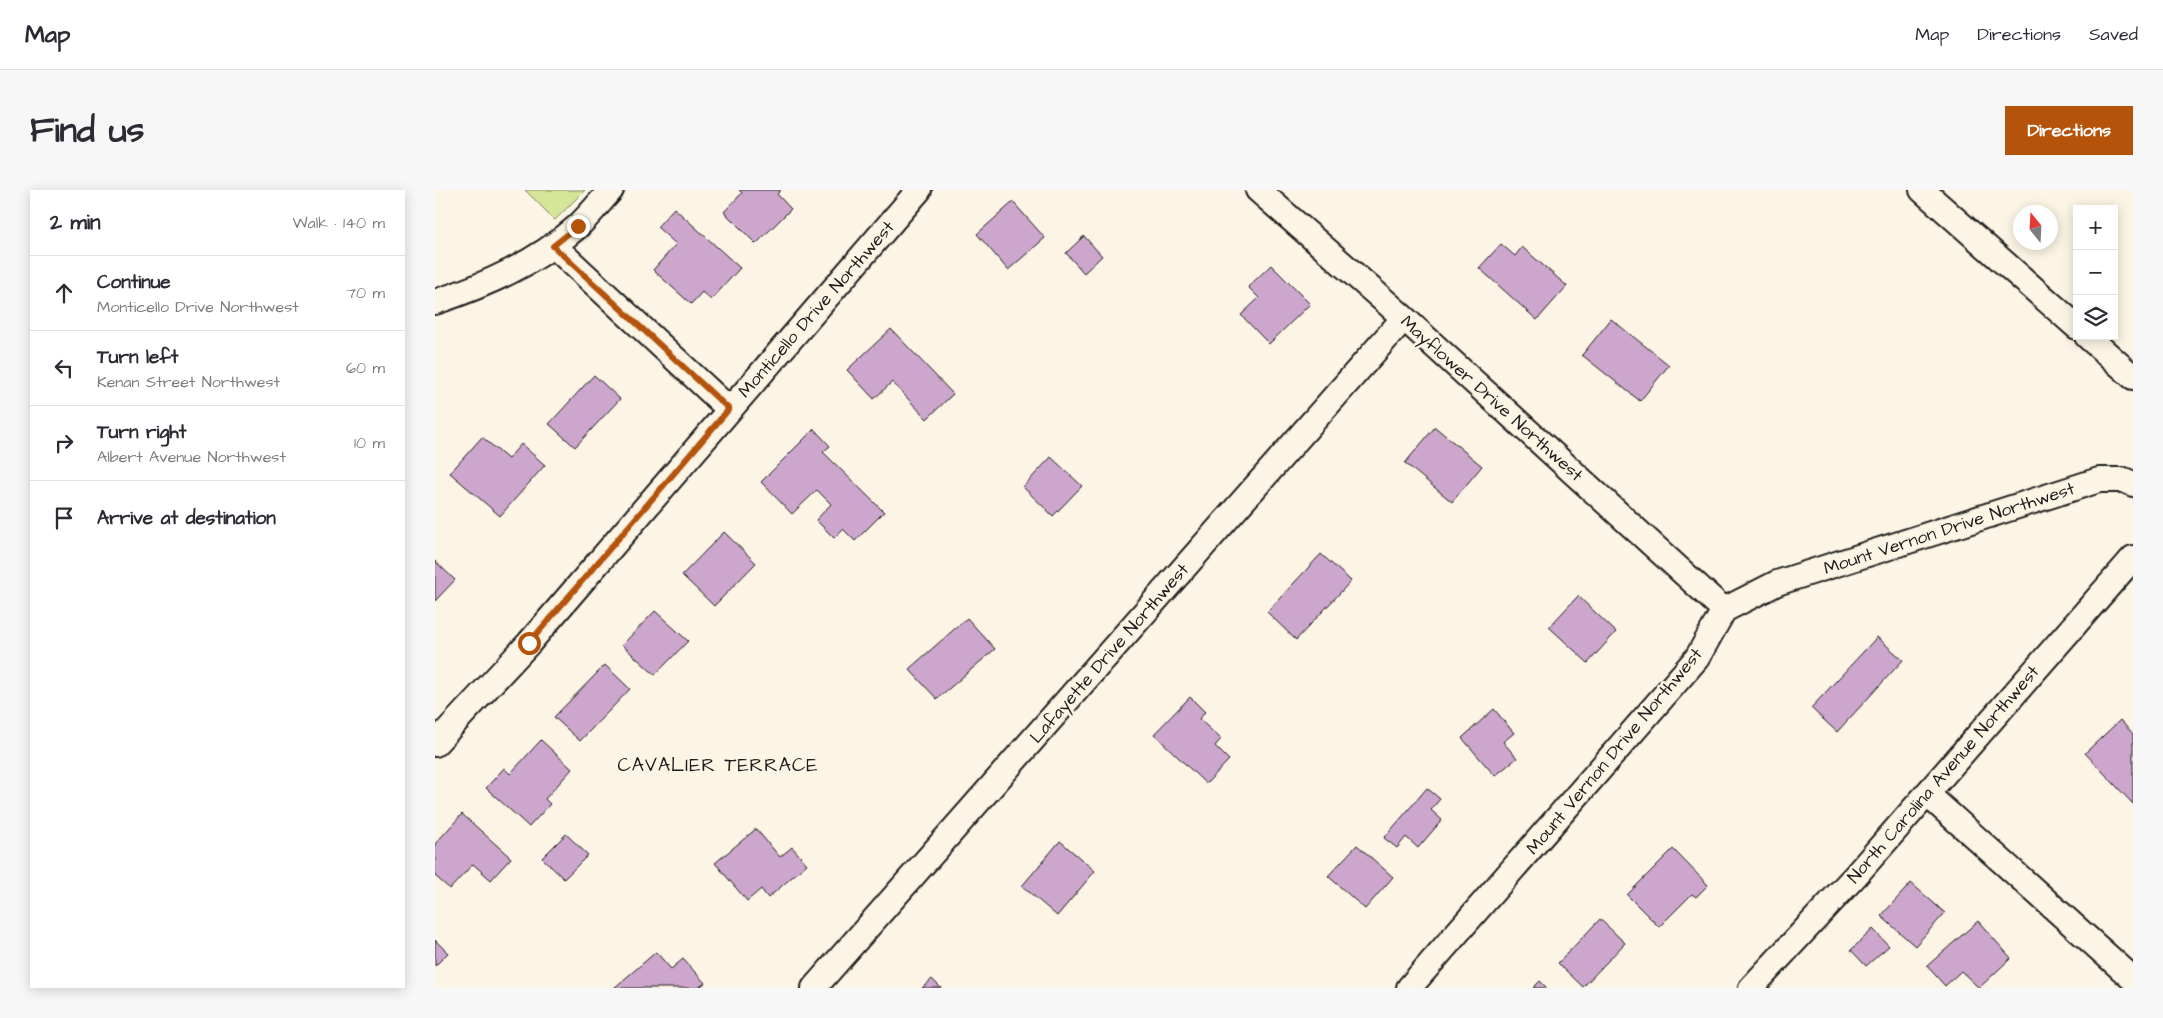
<!DOCTYPE html>
<meta charset="utf-8">
<style>
body{margin:0;font-family:"Architects Daughter",sans-serif;background:#f7f7f7;color:#2b2b33}
.controls{position:absolute;right:15px;top:15px;display:grid;overflow:hidden;border-radius:0px;box-shadow:0 2px 12px #0003}
.controls button{width:45px;height:45px;display:grid;place-items:center;padding:0;border:0;border-bottom:1px solid #e1e1e2;background:#fff;color:#2b2b33;font:25px sans-serif}
.compass{position:absolute;left:1578px;top:15px;width:45px;height:45px;border-radius:50%;background:#fff;box-shadow:0 2px 12px #0003;rotate:342deg}
.stop{position:absolute;width:15px;height:15px;margin:-11px;border:4px solid #b45309;border-radius:50%;background:#fff}
.stop.end{background:#b45309;border-color:#fff;box-shadow:0 1px 5px #0008}
.list{margin:0;padding:0;list-style:none}
h2{display:flex;justify-content:space-between;align-items:center;height:65px;margin:0;padding:0 20px;font-size:21px}
h2 small{font-size:16px;font-weight:400;color:#7c7c81}
.list li{display:grid;grid-template-columns:32px 1fr auto;gap:15px;align-items:center;box-sizing:border-box;height:75px;padding:0 20px;border-top:1px solid #e1e1e2}
.list b{display:block;font-size:19px;white-space:nowrap}
.list p{margin:0;font-size:16px;white-space:nowrap;color:#7c7c81}
.list em{font-size:16px;font-style:normal;color:#7c7c81}
.icon{flex:none;width:28px;height:28px;fill:none;stroke:currentColor;stroke-width:2;stroke-linecap:round;stroke-linejoin:round}
.map{position:relative;flex:none;width:1698px;height:798px;overflow:hidden;border-radius:0px}
header{display:flex;align-items:center;gap:30px;box-sizing:border-box;height:70px;padding:0 25px;background:#fff;border-bottom:1px solid #e1e1e2}
header strong{font-size:24px}
nav{display:flex;gap:28px;margin-inline-start:auto;font-size:18px}
.intro{display:flex;align-items:center;justify-content:space-between;box-sizing:border-box;height:120px;padding:0 30px}
h1{margin:0;font-size:35px}
.button{padding:12px 22px;border-radius:0px;background:#b45309;color:#fff;font-size:18px;font-weight:700}
main{display:flex;gap:30px;padding:0 30px}
aside{flex:1;background:#fff;border-radius:0px;box-shadow:0 2px 12px #0003}
.map>svg:first-child{display:block}
.green{fill:#d5e69a;stroke:#78815b}
.building{fill:#cda6ce;stroke:#1c1c1c}
.lines{fill:none;stroke-linecap:round;stroke-linejoin:round}
.street-casing{stroke:#1c1c1c;stroke-width:28}
.street{stroke:#fcf5e5;stroke-width:24}
.route{stroke:#b45309;stroke-width:6}
.labels{text-anchor:middle;stroke-width:5;stroke-linejoin:round;paint-order:stroke}
.street-label{font-size:18px;fill:#1c1c1c;stroke:#fcf5e5}
.neighbourhood-label{font-size:19px;letter-spacing:1px;fill:#1c1c1c;stroke:#fcf5e5}
</style>
<header>
<strong>Map</strong>
<nav><a>Map</a><a>Directions</a><a>Saved</a></nav>
</header>
<div class="intro"><h1>Find us</h1><a class="button">Directions</a></div>
<main>
<aside>
<h2>2 min<small>Walk · 140 m</small></h2>
<ul class="list">
<li><svg class="icon" aria-label="ahead" viewBox="0 0 24 24"><path d="M12 20V5M6 11l6-6 6 6"/></svg><div><b>Continue</b><p>Monticello Drive Northwest</p></div><em>70 m</em></li>
<li><svg class="icon" aria-label="left" viewBox="0 0 24 24"><path d="M17 20v-9H6M10 6l-5 5 5 5"/></svg><div><b>Turn left</b><p>Kenan Street Northwest</p></div><em>60 m</em></li>
<li><svg class="icon" aria-label="right" viewBox="0 0 24 24"><path d="M7 20v-9h11M14 6l5 5-5 5"/></svg><div><b>Turn right</b><p>Albert Avenue Northwest</p></div><em>10 m</em></li>
<li><svg class="icon" aria-label="arrive" viewBox="0 0 24 24"><path d="M6 21V4h12l-3 4 3 4H6"/></svg><div><b>Arrive at destination</b></div></li>
</ul>
</aside>
<div class="map">
<svg width="1698" height="798" viewBox="0 0 1698 798">
<rect width="100%" height="100%" fill="#fcf5e5"/>
<filter id="ink" filterUnits="userSpaceOnUse"><feTurbulence type="fractalNoise" baseFrequency=".02" numOctaves="2"/><feDisplacementMap in="SourceGraphic" scale="10" xChannelSelector="R" yChannelSelector="G"/><feConvolveMatrix kernelMatrix="1 2 1 2 8 2 1 2 1" color-interpolation-filters="sRGB"/></filter>
<g filter="url(#ink)">
<path class="green" d="M90,0H150L120,30Z"/>
<path class="building" d="M304,0H346L342,4L356,19L321,54L289,22L307,3Z
M578,12L610,48L573,80L542,44Z
M239,18L305,78L276,110L267,102L256,114L218,80L241,54L222,37Z
M649,46L667,66L649,83L631,63Z
M1066,54L1080,66L1087,57L1132,96L1102,130L1044,78Z
M836,75L875,114L834,154L806,125L824,108L813,97Z
M1176,129L1234,175L1205,211L1147,165Z
M456,139L518,204L492,229L457,192L439,209L412,180Z
M159,185L185,209L140,257L114,234Z
M1000,237L1047,276L1017,312L970,273Z
M379,239L395,256L388,262L449,322L420,351L408,339L399,348L381,330L396,314L382,300L357,324L326,292Z
M47,247L73,269L86,254L110,275L65,326L15,283Z
M616,267L647,296L618,326L588,297Z
M289,342L321,373L279,416L247,385Z
M886,364L916,391L861,450L832,422Z
M0,371L20,390L0,411Z
M1143,406L1181,442L1153,473L1114,437Z
M220,421L253,451L220,485L187,455Z
M532,428L560,459L502,509L474,479Z
M1442,447L1468,470L1402,542L1376,518Z
M170,475L195,499L145,551L119,527Z
M755,507L770,522L764,529L786,549L780,556L794,570L771,594L719,544Z
M1059,519L1079,543L1068,552L1082,568L1060,586L1027,548Z
M1685,530L1698,544V614L1650,563Z
M106,550L137,579L110,609L115,614L94,637L51,598L69,578L75,584Z
M992,598L1005,609L996,620L1007,630L983,658L971,647L962,658L949,648Z
M27,624L76,668L56,690L38,674L15,699L0,686V654Z
M321,639L345,667L357,657L372,674L333,708L326,699L312,711L280,673Z
M131,644L153,665L129,689L107,668Z
M625,651L660,681L622,726L587,696Z
M922,655L958,687L930,719L893,686Z
M1238,659L1273,695L1261,707L1257,704L1224,737L1192,705Z
M1476,693L1510,723L1480,756L1446,726Z
M1165,729L1190,753L1148,797L1123,773Z
M1543,731L1576,768L1544,798L1526,781L1510,796L1492,776Z
M1438,739L1454,756L1431,776L1416,760Z
M0,750L13,763L0,776Z
M221,762L236,779L248,769L270,793L263,798H179Z
M497,789L506,798H487Z
M1105,791L1112,798H1098Z"/>
<g class="lines">
<defs>
<path id="street" d="M823,0L969,128L1289,420
M1487,0L1642,137
M119,56L294,219
M0,112C51,95 101,73 142,37C154,26 165,12 176,0
M1652,146L1698,187
M0,554L94,453L484,0
M1492,604L1698,789
M379,798L969,128
M974,798L1262,468L1289,420L1342,393L1664,290H1689L1698,294
M1316,798L1421,685L1698,368"/>
</defs>
<use href="#street" class="street-casing"/>
<use href="#street" class="street"/>
</g>
</g>
<g class="lines" filter="url(#ink)">
<path class="route" d="M94,453L294,219L118,56L143,36"/>
</g>
<g class="labels">
<g class="street-label">
<text transform="translate(381 119) rotate(-49)" y="6">Monticello Drive Northwest</text>
<text transform="translate(1057 208) rotate(42)" y="6">Mayflower Drive Northwest</text>
<text transform="translate(1514 338) rotate(-18)" y="6">Mount Vernon Drive Northwest</text>
<text transform="translate(674 463) rotate(-49)" y="6">Lafayette Drive Northwest</text>
<text transform="translate(1179 561) rotate(-50)" y="6">Mount Vernon Drive Northwest</text>
<text transform="translate(1508 584) rotate(-49)" y="6">North Carolina Avenue Northwest</text>
</g>
<g class="neighbourhood-label">
<text x="283" y="581">CAVALIER TERRACE</text>
</g>
</g>
</svg>
<div class="controls">
<button>+</button>
<button>−</button>
<button><svg class="icon" aria-label="layers" viewBox="0 0 24 24"><path d="M12 4l9 5-9 5-9-5zM3 14l9 5 9-5"/></svg></button>
</div>
<svg class="compass" viewBox="-18 -18 36 36"><path d="M0-13l5 13h-10z" fill="#e53935"/><path d="M0 13l5-13h-10z" fill="#7c7c81"/></svg>
<div class="stop" style="left:94px;top:453px"></div>
<div class="stop end" style="left:143px;top:36px"></div>
</div>
</main>
